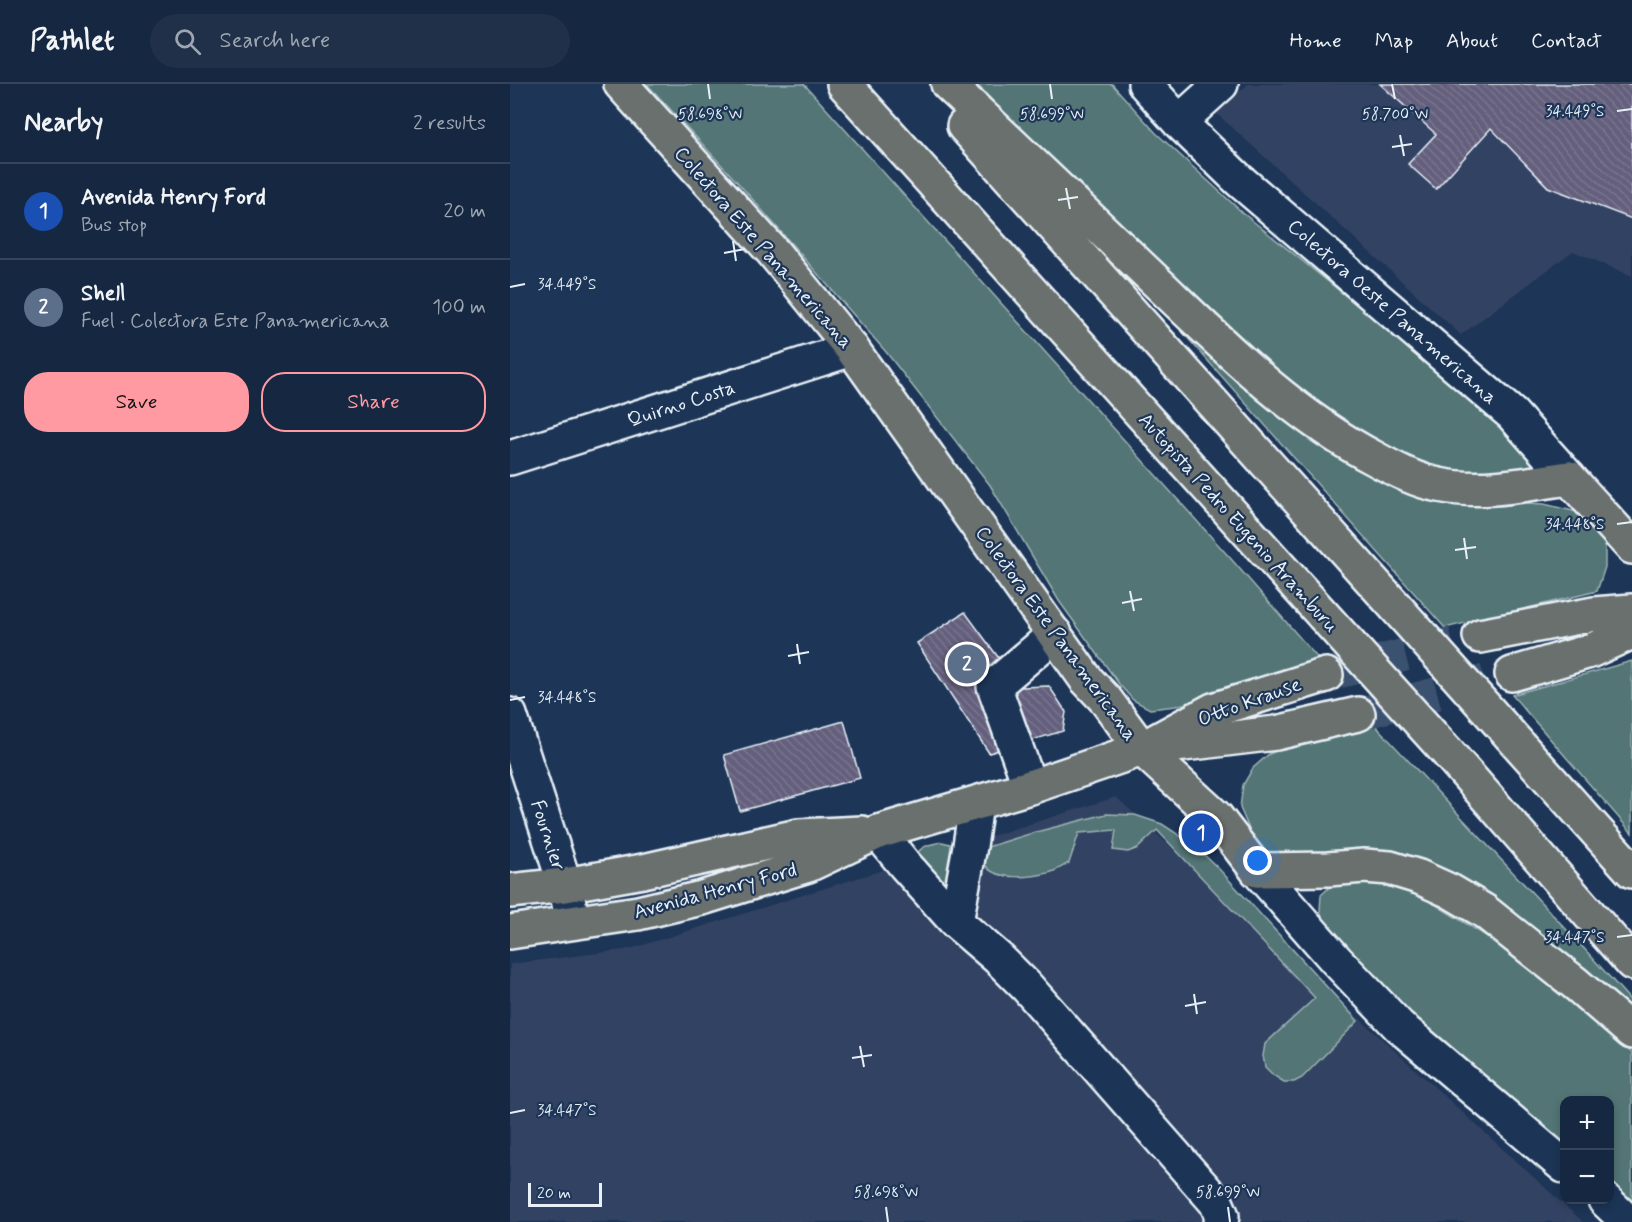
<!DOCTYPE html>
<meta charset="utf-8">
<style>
body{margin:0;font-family:Mynerve,sans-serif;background:#1f3048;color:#f1f3f6}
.controls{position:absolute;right:18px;bottom:18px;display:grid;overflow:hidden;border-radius:12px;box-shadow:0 3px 9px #0003}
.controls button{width:54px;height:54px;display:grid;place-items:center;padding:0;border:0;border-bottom:2px solid #35445a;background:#162841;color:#f1f3f6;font:30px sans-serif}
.scale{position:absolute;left:18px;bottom:15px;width:74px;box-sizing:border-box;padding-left:6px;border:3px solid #e8f1f8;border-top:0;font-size:16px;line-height:21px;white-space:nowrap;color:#e8f1f8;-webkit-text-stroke:4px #1d3557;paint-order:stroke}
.you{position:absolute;left:748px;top:777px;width:21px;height:21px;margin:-15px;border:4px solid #fff;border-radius:50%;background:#1a73e8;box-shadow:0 0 0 9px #1a73e833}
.badge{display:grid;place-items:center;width:39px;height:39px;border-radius:50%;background:#ff9aa2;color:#fff;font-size:20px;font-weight:700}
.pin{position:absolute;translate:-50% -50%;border:3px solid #fff;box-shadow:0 2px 6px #0006}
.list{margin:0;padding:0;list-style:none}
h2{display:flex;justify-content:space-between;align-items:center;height:78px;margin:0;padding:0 24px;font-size:26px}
h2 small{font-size:20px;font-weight:400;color:#9ea6b1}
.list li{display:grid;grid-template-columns:39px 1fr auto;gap:18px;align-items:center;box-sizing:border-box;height:96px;padding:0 24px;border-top:2px solid #35445a}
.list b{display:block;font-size:22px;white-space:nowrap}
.list p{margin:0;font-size:20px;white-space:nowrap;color:#9ea6b1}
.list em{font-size:20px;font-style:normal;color:#9ea6b1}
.actions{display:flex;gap:12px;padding:18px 24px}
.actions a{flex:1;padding:14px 0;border:2px solid #ff9aa2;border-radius:24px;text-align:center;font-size:21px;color:#ff9aa2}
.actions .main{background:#ff9aa2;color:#111}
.icon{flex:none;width:33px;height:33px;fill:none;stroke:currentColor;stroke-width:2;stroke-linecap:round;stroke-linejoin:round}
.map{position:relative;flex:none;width:1122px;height:1138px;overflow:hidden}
header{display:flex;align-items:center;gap:36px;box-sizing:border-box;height:84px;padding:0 30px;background:#162841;border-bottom:2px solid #35445a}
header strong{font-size:28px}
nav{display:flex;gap:33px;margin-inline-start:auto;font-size:21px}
.search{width:420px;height:54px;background:#1f3048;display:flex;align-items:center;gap:15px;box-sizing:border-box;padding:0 21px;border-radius:33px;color:#9ea6b1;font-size:22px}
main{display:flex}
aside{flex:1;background:#162841}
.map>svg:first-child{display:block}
.built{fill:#324262}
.grass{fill:#537575;stroke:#9eb3b6;stroke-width:1.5}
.building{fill:url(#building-back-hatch);stroke:#e8f1f8;stroke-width:1.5}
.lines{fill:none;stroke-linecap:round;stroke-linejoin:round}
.major-tunnel{stroke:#3b516f;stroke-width:33;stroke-dasharray:33 16;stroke-linecap:butt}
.minor-casing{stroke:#e8f1f8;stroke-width:38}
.major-casing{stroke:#e8f1f8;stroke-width:38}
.highway-casing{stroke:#e8f1f8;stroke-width:38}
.minor{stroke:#1d3557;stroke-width:33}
.major{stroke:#6b706d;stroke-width:33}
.highway{stroke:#6b706d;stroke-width:33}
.highway-bridge-casing{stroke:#e8f1f8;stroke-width:38;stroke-linecap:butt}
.highway-bridge{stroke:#6b706d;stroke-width:33}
.ticks{fill:none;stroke:#e8f1f8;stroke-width:2}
.labels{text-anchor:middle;stroke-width:4.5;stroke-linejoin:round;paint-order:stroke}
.street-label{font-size:20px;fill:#e8f1f8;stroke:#1d3557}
.ticks-label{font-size:15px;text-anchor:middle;fill:#e8f1f8;stroke:#1d3557;stroke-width:4.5;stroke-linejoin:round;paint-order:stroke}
</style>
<header>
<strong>Pathlet</strong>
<div class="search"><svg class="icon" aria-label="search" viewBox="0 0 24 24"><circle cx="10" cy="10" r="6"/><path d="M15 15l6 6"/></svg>Search here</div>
<nav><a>Home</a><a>Map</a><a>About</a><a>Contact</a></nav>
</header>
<main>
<aside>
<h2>Nearby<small>2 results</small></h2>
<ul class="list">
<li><span class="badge" style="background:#1a4fb4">1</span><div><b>Avenida Henry Ford</b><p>Bus stop</p></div><em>20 m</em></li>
<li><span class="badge" style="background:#5c6f8a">2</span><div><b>Shell</b><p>Fuel · Colectora Este Panamericana</p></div><em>100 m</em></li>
</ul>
<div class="actions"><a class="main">Save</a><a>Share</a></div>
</aside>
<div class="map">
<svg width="1122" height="1138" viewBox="0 0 1122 1138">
<defs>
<pattern id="building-back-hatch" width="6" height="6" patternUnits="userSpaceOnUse" patternTransform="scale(1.5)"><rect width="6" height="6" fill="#635f7c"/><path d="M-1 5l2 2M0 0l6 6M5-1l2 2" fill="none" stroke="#79768f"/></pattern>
</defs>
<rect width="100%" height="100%" fill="#1d3557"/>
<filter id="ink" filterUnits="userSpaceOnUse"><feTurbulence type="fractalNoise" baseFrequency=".0167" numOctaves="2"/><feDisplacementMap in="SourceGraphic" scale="12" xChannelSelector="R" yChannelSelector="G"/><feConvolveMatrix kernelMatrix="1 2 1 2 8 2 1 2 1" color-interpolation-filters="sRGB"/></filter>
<g filter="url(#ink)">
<path class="built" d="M738,0H1122V192L1063,167L951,251L706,29Z
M606,713L1073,1138H0V880L120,865Z"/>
<path class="grass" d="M137,0H294L722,476L812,579L666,622L640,625L623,616L609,600L549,517L480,401L376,268L230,101Z
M467,0H602L646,49L734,130L943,298L1008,353L1026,383L964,398L898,377L810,323L720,252L522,60Z
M635,206L948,415L1034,420L1071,429L1095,456V483L1087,507L935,544Z
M1122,577V749L1002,611Z
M864,640L1070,860L1122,918V939L954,804L775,772L756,767L743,754L730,724L733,701L743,684L759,670L789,658Z
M596,730L625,731L652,740L684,761L709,785L848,937L792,994L784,998H774L763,991L755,983L753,972L755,960L805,914L647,746L628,764L618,768L603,766L606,746L569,749L559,779C553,782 545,788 538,789C523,793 486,797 476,782C472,776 473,770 474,764L526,748Z
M432,758L440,760L444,771L436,805L405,773C410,762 420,760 432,758Z
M870,795L918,816L994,863L1122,969V1124L1100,1103V1016H1054V1064L888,925L815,842L810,826L811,811L824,799Z"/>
<path class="building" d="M870,0H1122V135L1038,103L981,44L926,105L898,80L926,50Z
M455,528L510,603L539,602L556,628L553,647L479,669L407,559Z
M334,637L350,694L230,727L214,671Z"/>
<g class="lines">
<path class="major-tunnel" d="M816,591L970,552
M848,630L1002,590"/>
<defs>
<path id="minor" d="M635,0L669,38L729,96L1002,330L1059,394
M669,38L711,0
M0,374L342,265
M0,631L55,801L63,838
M520,703L484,602L545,550
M368,748L395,781L446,838L488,874L517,903L706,1118L712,1132L711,1138
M747,786L826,876L889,942L1054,1082
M446,838L460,762L466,720
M1095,1116L1118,1138"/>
<path id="major" d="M111,0L263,168L342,265L576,595L595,615L632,665L706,733L747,786
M1059,394L1122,463
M970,552L1084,530L1122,527
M1002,590L1080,567L1122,548
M646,657L703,626L816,591
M0,807L55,801L133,787L288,752L352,749
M0,848L128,829L192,814L298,781L368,748L520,703L632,665L766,649L848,630"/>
<path id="highway" d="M334,0L813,531
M438,0C503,61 568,123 632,184C705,253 776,328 866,375C886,386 907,397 929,401C972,410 1017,400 1059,394
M454,42L874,510
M1001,652L1122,787
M938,669L1122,879
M747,786L818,785L854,782L880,784L909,793L940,807L974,827L1066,900L1122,948"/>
</defs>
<use href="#minor" class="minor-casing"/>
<use href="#major" class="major-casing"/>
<use href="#highway" class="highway-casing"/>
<use href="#minor" class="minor"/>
<use href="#major" class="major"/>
<use href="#highway" class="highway"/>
<defs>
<path id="highway-bridge" d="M874,510L1001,652
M813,531L938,669"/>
</defs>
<use href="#highway-bridge" class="highway-bridge-casing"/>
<use href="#highway-bridge" class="highway-bridge"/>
</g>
</g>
<path class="ticks" d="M198,0L200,15M540,0L542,15M882,0L885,15M1107,27L1122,25M890,51L894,72M882,63L902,60M556,104L560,125M548,116L568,113M223,157L226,177M214,169L235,165M0,203L15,200M1107,440L1122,438M954,454L957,475M945,466L966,463M620,507L624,527M612,519L632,515M287,560L290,580M278,572L299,568M0,616L15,613M1107,853L1122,851M684,910L687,930M675,922L696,918M350,962L354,983M342,974L362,971M0,1029L15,1026M376,1123L378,1138M718,1123L720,1138"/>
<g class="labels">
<g class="street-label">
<text transform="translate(254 163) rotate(49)" y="7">Colectora Este Panamericana</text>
<text transform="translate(883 227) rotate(41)" y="7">Colectora Oeste Panamericana</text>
<text transform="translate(171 319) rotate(-18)" y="7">Quirno Costa</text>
<text transform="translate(729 438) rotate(48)" y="7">Autopista Pedro Eugenio Aramburu</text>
<text transform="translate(547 549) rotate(54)" y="7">Colectora Este Panamericana</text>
<text transform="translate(739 617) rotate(-20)" y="7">Otto Krause</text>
<text transform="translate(39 751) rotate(72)" y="7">Fournier</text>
<text transform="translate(205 806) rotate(-15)" y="7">Avenida Henry Ford</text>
</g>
</g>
<g class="ticks-label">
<text x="1065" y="32">34.449°S</text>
<text x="200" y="35">58.698°W</text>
<text x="542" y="35">58.699°W</text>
<text x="885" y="35">58.700°W</text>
<text x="57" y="205">34.449°S</text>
<text x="1065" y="445">34.448°S</text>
<text x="57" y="618">34.448°S</text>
<text x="1065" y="858">34.447°S</text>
<text x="57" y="1031">34.447°S</text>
<text x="376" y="1113">58.698°W</text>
<text x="718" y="1113">58.699°W</text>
</g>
</svg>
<div class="controls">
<button>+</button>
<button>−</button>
</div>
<div class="scale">20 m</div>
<div class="you"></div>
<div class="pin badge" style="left:691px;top:749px;background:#1a4fb4">1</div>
<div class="pin badge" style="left:457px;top:580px;background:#5c6f8a">2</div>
</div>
</main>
